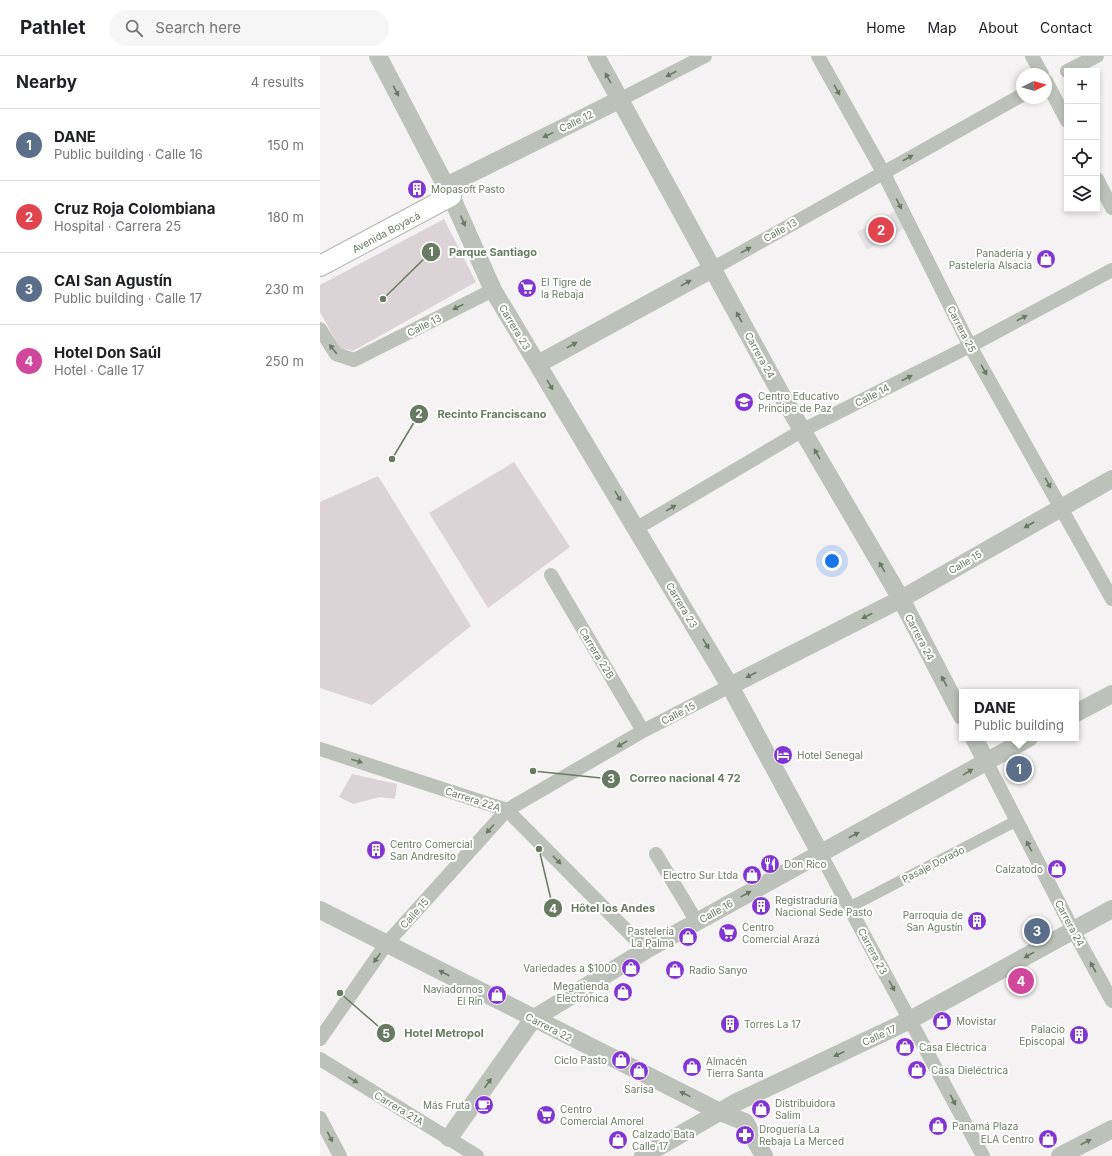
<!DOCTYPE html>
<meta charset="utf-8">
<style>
body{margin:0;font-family:Inter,sans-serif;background:#f6f6f6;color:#202124}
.controls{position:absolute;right:12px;top:12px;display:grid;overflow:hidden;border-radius:0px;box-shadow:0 2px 6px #0003}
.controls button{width:36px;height:36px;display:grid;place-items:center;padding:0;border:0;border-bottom:1px solid #e0e0e0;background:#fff;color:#202124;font:20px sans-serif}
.compass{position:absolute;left:696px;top:12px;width:36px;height:36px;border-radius:50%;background:#fff;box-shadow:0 2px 6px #0003;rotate:85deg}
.you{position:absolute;left:512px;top:505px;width:14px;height:14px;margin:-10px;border:3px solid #fff;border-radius:50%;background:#1a73e8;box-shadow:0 0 0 6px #1a73e833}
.badge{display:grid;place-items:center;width:26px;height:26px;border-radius:50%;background:#0f766e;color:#fff;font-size:13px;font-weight:700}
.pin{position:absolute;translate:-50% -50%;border:2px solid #fff;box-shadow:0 1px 4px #0006}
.popup{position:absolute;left:639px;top:633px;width:120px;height:52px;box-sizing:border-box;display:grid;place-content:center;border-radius:0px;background:#fff;filter:drop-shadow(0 1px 3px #0005);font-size:13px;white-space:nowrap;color:#757577}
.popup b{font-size:15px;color:#202124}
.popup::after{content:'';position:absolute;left:50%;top:100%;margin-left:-8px;border:8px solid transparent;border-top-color:#fff}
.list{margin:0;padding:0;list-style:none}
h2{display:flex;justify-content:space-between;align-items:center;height:52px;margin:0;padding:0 16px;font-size:17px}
h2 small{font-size:13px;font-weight:400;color:#757577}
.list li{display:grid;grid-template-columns:26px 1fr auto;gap:12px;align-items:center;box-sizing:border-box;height:72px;padding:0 16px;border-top:1px solid #e0e0e0}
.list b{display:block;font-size:15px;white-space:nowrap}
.list p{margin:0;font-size:13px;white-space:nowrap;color:#757577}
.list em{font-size:13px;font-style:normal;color:#757577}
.icon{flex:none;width:22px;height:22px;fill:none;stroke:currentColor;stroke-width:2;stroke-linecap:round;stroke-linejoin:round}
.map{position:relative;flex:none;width:792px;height:1100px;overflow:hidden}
header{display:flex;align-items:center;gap:24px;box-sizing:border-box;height:56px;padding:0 20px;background:#fff;border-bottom:1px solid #e0e0e0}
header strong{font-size:19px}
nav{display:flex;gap:22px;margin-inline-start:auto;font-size:14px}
.search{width:280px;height:36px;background:#f6f6f6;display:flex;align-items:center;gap:10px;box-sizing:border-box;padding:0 14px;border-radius:22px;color:#757577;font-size:15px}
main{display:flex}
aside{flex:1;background:#fff}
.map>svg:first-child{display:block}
.built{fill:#e4e2e2}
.green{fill:#dbd3d5}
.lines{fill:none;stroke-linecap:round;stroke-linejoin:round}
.secondary-casing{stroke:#afb6ac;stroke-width:22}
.pedestrian{stroke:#bcc1ba;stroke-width:11}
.minor{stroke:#bcc1ba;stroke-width:14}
.tertiary{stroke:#bcc1ba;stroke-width:18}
.secondary{stroke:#fff;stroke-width:20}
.oneway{fill:#697a63}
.labels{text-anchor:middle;stroke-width:4;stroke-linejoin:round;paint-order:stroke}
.street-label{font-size:10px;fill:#697a63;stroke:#fff}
.poi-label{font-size:10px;fill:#697a63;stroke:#fff;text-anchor:start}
.leader{fill:none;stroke:#697a63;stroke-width:1.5}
.callout-dot{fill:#697a63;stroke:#fff;stroke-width:1.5}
.mark-label{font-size:12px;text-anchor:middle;font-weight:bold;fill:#fff}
.callout-label{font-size:11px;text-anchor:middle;font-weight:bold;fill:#697a63;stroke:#fff;stroke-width:4;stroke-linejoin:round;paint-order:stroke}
</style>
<header>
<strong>Pathlet</strong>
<div class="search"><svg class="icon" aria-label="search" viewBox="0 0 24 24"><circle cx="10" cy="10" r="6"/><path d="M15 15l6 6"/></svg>Search here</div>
<nav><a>Home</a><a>Map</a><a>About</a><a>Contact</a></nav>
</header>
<main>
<aside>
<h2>Nearby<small>4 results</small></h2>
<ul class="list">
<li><span class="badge" style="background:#5c6f8a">1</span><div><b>DANE</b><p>Public building · Calle 16</p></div><em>150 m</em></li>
<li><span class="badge" style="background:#e0444e">2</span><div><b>Cruz Roja Colombiana</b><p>Hospital · Carrera 25</p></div><em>180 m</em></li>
<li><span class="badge" style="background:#5c6f8a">3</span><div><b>CAI San Agustín</b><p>Public building · Calle 17</p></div><em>230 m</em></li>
<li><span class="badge" style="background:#d1479c">4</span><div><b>Hotel Don Saúl</b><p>Hotel · Calle 17</p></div><em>250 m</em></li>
</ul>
</aside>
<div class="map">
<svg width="792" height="1100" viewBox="0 0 792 1100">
<rect width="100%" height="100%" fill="#f5f2f4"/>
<path class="built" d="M575,155L585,172L547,194L537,176Z"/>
<path class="green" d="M124,163L156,226L33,295L20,292L0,256V229Z
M194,406L250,491L168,552L109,457Z
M58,420L151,570L52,649L0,632V446Z
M32,718L77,728L75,743L60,741L33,748L19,741Z"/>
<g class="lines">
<defs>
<path id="secondary" d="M0,210L131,140"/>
</defs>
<use href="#secondary" class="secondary-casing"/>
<path class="pedestrian" d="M530,851L696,765"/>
<path class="minor" d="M498,0L563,116L650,290L792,543
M712,0L722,18
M747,15L777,0
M726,25L747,65
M301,43L385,0
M777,123L792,152
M392,213L702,39
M0,273L16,298L34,304L173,234
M317,472L483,374L650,290L792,214
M231,519L323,675
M0,693L187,754L326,894
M666,705L753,874L792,945
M500,797L663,1100
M336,798L377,866
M0,983L67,887L187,754L323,675L410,630
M0,1003L157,1100
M0,1062L20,1100"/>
<path class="tertiary" d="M58,0L131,140L173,234L410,630L500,797
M276,0L461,338L581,543L642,660
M126,130L301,43
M218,308L392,213
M410,630L581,543L792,423
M756,657L792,638
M654,682L666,705
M0,854L400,1056L425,1066L444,1100
M129,1082L213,963L326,894L709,682
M323,1100L415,1047L590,964L792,853
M740,1100L792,1073"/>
<use href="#secondary" class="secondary"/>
</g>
<defs><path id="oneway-solid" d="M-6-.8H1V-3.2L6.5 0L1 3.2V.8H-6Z"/></defs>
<g class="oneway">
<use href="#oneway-solid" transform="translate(351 18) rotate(153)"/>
<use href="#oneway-solid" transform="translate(288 22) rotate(-120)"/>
<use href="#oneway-solid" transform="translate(517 34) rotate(61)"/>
<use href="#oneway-solid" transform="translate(76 35) rotate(62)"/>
<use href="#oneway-solid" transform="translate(228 79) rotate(154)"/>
<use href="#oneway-solid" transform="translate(588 102) rotate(-29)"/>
<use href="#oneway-solid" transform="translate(579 148) rotate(63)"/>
<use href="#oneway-solid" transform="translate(143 165) rotate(66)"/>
<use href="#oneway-solid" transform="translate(426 194) rotate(-29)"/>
<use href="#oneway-solid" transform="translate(366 227) rotate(-29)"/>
<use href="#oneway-solid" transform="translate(138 251) rotate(153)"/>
<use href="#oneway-solid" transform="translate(419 261) rotate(-119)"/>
<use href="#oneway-solid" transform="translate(702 262) rotate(-28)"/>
<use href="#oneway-solid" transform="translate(252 289) rotate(-29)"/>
<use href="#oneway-solid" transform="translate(13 293) rotate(-128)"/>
<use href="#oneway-solid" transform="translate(664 314) rotate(61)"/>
<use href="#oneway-solid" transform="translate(587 322) rotate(-27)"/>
<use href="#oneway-solid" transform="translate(230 329) rotate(59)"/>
<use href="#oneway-solid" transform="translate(497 398) rotate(-120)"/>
<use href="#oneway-solid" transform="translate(728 427) rotate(61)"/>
<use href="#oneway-solid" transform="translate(298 440) rotate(59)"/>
<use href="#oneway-solid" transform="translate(351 452) rotate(-31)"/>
<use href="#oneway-solid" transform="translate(709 469) rotate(150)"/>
<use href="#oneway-solid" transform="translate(562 511) rotate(-120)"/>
<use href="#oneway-solid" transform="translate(547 560) rotate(153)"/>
<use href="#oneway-solid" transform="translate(386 588) rotate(59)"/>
<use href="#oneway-solid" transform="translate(431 619) rotate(153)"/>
<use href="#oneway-solid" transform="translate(624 625) rotate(-118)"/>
<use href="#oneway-solid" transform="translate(302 688) rotate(150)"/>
<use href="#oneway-solid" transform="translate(37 705) rotate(18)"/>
<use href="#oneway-solid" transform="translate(648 716) rotate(-31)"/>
<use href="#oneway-solid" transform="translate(170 773) rotate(132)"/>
<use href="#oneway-solid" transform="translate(534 779) rotate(-28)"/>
<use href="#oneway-solid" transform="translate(709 790) rotate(-118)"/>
<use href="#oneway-solid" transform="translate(237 804) rotate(45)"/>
<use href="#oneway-solid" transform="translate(426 838) rotate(-29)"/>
<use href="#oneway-solid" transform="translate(709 899) rotate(151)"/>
<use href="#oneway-solid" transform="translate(57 902) rotate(125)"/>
<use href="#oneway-solid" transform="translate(773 911) rotate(-119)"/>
<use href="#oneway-solid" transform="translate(124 917) rotate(-153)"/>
<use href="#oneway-solid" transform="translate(572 930) rotate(62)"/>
<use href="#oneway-solid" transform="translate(519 998) rotate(155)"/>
<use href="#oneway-solid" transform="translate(33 1024) rotate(31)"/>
<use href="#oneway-solid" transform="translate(168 1027) rotate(-55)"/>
<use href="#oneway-solid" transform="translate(365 1038) rotate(-154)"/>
<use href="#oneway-solid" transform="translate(633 1044) rotate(62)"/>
<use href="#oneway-solid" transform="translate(10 1081) rotate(63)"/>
<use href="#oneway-solid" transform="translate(766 1086) rotate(-27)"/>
</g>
<defs>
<symbol id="building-disc" viewBox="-11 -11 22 22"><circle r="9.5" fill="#8135d2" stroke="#fff"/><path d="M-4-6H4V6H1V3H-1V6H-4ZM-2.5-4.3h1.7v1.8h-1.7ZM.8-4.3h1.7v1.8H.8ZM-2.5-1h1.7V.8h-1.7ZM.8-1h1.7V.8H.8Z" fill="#fff"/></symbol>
<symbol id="shop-disc" viewBox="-11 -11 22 22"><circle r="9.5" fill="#8135d2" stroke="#fff"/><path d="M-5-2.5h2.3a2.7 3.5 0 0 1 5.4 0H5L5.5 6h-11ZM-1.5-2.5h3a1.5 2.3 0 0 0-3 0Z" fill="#fff"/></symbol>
<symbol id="supermarket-disc" viewBox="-11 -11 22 22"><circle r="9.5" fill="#8135d2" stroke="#fff"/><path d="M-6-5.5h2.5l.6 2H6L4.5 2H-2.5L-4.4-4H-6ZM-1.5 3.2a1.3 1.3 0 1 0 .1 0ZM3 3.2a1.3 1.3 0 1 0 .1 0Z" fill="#fff"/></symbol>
<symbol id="school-disc" viewBox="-11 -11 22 22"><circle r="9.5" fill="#8135d2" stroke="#fff"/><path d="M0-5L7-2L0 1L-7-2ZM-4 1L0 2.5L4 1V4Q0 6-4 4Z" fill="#fff"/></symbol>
<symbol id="hotel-disc" viewBox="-11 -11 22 22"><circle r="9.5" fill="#8135d2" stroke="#fff"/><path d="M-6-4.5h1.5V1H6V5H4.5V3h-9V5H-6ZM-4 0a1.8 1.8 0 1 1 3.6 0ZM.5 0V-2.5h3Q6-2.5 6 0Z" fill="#fff"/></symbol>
<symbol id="restaurant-disc" viewBox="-11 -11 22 22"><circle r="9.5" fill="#8135d2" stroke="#fff"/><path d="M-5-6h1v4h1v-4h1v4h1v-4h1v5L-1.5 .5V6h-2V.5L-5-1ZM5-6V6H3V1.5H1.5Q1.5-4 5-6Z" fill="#fff"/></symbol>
<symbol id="cafe-disc" viewBox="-11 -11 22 22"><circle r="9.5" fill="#8135d2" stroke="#fff"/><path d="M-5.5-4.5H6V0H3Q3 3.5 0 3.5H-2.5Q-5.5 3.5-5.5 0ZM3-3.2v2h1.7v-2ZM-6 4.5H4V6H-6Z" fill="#fff"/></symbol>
<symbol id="pharmacy-disc" viewBox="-11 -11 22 22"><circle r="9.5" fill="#8135d2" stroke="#fff"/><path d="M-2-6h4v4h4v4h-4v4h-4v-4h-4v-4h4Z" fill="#fff"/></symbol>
</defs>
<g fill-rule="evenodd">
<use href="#building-disc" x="86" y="122" width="22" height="22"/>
<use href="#shop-disc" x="715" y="192" width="22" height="22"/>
<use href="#supermarket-disc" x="196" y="221" width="22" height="22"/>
<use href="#school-disc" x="413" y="335" width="22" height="22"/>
<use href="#hotel-disc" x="452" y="688" width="22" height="22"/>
<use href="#building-disc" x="45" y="783" width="22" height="22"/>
<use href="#restaurant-disc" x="439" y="797" width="22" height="22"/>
<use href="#shop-disc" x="726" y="802" width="22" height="22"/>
<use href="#shop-disc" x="421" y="808" width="22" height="22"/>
<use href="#building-disc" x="430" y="839" width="22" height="22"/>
<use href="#building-disc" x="646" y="854" width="22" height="22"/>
<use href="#supermarket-disc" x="397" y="866" width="22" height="22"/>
<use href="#shop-disc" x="357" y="870" width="22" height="22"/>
<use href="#shop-disc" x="300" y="901" width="22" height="22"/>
<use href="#shop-disc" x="344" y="903" width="22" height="22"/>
<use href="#shop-disc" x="292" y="925" width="22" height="22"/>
<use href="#shop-disc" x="166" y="928" width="22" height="22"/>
<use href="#shop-disc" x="611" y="954" width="22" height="22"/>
<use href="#building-disc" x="399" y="957" width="22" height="22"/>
<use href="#building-disc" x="748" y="968" width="22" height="22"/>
<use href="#shop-disc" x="574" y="980" width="22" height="22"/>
<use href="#shop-disc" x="290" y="993" width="22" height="22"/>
<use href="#shop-disc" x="361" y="1000" width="22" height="22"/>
<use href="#shop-disc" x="586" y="1003" width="22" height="22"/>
<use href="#shop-disc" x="308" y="1004" width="22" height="22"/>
<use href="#cafe-disc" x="153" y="1038" width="22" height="22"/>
<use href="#shop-disc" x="430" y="1042" width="22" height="22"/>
<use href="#supermarket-disc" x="215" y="1048" width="22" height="22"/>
<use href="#shop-disc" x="607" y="1059" width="22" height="22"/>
<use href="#pharmacy-disc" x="414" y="1068" width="22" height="22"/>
<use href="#shop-disc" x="717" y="1072" width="22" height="22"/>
<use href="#shop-disc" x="287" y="1073" width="22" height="22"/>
</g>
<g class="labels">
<g class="street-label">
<text transform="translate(256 65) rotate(-26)" y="4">Calle 12</text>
<text transform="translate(460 174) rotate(-29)" y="4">Calle 13</text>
<text transform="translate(66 176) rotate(-28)" y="4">Avenida Boyacá</text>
<text transform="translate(104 269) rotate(-27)" y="4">Calle 13</text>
<text transform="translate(195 271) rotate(59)" y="4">Carrera 23</text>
<text transform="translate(642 273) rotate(63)" y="4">Carrera 25</text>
<text transform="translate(440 299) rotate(61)" y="4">Carrera 24</text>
<text transform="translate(552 339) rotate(-27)" y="4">Calle 14</text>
<text transform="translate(645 506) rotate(-30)" y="4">Calle 15</text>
<text transform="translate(362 549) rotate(59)" y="4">Carrera 23</text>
<text transform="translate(600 581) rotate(62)" y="4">Carrera 24</text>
<text transform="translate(277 597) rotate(59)" y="4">Carrera 22B</text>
<text transform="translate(358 657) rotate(-28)" y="4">Calle 15</text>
<text transform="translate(153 743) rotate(18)" y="4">Carrera 22A</text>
<text transform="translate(613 808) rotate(-27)" y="4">Pasaje Dorado</text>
<text transform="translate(396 855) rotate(-29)" y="4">Calle 16</text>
<text transform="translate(94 857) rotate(-48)" y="4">Calle 15</text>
<text transform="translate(750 867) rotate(62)" y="4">Carrera 24</text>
<text transform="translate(553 895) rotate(62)" y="4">Carrera 23</text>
<text transform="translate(229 971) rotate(27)" y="4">Carrera 22</text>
<text transform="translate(559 979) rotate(-25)" y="4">Calle 17</text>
<text transform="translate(79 1052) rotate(31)" y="4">Carrera 21A</text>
</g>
<g class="poi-label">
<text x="111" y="137">Mopasoft Pasto</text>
<text x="712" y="201" text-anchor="end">Panadería y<tspan x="712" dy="12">Pastelería Alsacia</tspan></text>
<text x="221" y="230">El Tigre de<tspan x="221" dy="12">la Rebaja</tspan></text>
<text x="438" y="344">Centro Educativo<tspan x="438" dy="12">Principe de Paz</tspan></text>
<text x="477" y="703">Hotel Senegal</text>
<text x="70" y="792">Centro Comercial<tspan x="70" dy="12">San Andresito</tspan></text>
<text x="464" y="812">Don Rico</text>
<text x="723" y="817" text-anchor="end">Calzatodo</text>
<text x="418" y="823" text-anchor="end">Electro Sur Ltda</text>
<text x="455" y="848">Registraduría<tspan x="455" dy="12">Nacional Sede Pasto</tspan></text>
<text x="643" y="863" text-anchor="end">Parroquia de<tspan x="643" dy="12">San Agustín</tspan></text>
<text x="422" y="875">Centro<tspan x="422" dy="12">Comercial Arazá</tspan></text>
<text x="354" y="879" text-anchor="end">Pastelería<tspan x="354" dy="12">La Palma</tspan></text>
<text x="297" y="916" text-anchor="end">Variedades a $1000</text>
<text x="369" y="918">Radio Sanyo</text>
<text x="289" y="934" text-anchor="end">Megatienda<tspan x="289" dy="12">Electrónica</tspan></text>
<text x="163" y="937" text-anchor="end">Naviadornos<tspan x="163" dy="12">El Rin</tspan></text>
<text x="636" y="969">Movistar</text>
<text x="424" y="972">Torres La 17</text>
<text x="745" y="977" text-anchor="end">Palacio<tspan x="745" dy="12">Episcopal</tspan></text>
<text x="599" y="995">Casa Eléctrica</text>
<text x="287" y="1008" text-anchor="end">Ciclo Pasto</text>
<text x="386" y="1009">Almacén<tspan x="386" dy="12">Tierra Santa</tspan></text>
<text x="611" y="1018">Casa Dieléctrica</text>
<text x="319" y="1037" text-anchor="middle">Sarisa</text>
<text x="455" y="1051">Distribuidora<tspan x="455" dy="12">Salim</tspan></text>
<text x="150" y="1053" text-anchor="end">Más Fruta</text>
<text x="240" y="1057">Centro<tspan x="240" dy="12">Comercial Amorel</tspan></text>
<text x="632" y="1074">Panamá Plaza</text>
<text x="439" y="1077">Droguería La<tspan x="439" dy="12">Rebaja La Merced</tspan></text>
<text x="312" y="1082">Calzado Bata<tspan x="312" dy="12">Calle 17</tspan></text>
<text x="714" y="1087" text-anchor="end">ELA Centro</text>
</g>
</g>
<path class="leader" d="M63 243L111 196M72 403L99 358M213 715L291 723M219 793L233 852M20 937L66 977"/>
<g class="callout-dot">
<circle cx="63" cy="243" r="4"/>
<circle cx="72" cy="403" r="4"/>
<circle cx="213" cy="715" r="4"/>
<circle cx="219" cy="793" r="4"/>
<circle cx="20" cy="937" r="4"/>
<circle cx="111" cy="196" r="10"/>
<circle cx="99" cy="358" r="10"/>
<circle cx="291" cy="723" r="10"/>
<circle cx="233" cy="852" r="10"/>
<circle cx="66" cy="977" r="10"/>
</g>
<g class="mark-label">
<text x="111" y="200">1</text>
<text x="99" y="362">2</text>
<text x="291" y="727">3</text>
<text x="233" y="857">4</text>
<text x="66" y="982">5</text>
</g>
<g class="callout-label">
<text x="173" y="200">Parque Santiago</text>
<text x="172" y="362">Recinto Franciscano</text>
<text x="365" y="726">Correo nacional 4 72</text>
<text x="293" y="856">Hôtel los Andes</text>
<text x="124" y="981">Hotel Metropol</text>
</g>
</svg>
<div class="controls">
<button>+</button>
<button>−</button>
<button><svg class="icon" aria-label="locate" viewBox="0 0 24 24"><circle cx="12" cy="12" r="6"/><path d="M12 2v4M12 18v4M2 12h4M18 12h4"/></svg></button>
<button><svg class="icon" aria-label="layers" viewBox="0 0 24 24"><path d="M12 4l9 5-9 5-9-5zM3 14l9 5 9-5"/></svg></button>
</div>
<svg class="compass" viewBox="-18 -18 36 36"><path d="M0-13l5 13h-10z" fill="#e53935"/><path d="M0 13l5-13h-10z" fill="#757577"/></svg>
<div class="you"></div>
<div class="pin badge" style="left:699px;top:713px;background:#5c6f8a">1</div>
<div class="popup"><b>DANE</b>Public building</div>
<div class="pin badge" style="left:561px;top:174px;background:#e0444e">2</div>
<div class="pin badge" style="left:717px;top:875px;background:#5c6f8a">3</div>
<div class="pin badge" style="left:701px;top:925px;background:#d1479c">4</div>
</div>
</main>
